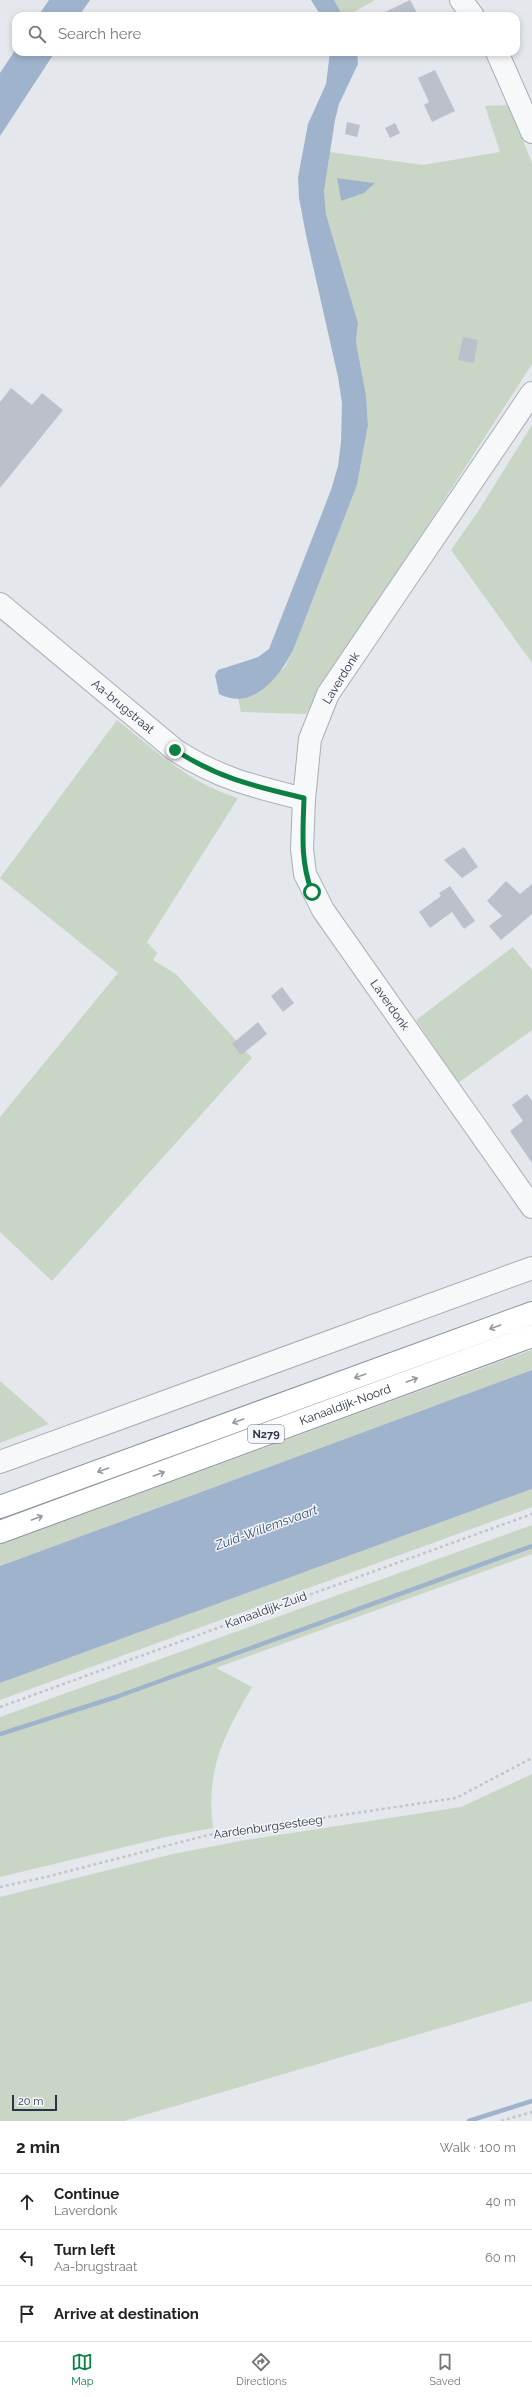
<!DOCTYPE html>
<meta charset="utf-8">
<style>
body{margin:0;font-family:Raleway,sans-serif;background:#f2f2f2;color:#222}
.scale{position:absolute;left:12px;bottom:10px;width:45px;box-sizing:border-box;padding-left:4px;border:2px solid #2b3445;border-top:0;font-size:11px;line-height:14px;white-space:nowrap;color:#2b3445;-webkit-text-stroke:3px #f4f6f9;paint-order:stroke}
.stop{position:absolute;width:12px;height:12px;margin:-9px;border:3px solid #0b8043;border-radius:50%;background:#fff}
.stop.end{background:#0b8043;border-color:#fff;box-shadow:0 1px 4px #0008}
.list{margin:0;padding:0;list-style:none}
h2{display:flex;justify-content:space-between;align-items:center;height:52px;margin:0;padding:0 16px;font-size:17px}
h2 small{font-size:13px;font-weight:400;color:#767676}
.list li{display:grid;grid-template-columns:26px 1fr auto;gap:12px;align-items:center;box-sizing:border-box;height:56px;padding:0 16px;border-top:1px solid #e0e0e0}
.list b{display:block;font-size:15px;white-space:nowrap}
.list p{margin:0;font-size:13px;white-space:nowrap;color:#767676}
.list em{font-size:13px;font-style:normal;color:#767676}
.icon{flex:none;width:22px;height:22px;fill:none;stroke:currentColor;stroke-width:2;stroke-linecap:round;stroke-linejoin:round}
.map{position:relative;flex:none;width:532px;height:2121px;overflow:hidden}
.search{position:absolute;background:#fff;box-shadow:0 2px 6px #0003;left:12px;right:12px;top:12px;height:44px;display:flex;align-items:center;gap:10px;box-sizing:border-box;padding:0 14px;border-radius:12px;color:#767676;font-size:15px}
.sheet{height:220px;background:#fff}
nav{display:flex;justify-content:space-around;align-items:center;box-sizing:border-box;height:56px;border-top:1px solid #e0e0e0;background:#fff;font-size:11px;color:#767676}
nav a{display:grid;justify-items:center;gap:2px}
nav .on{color:#0b8043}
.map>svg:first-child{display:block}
.green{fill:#c9d6c5;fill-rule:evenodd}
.water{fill:#9fb4cc}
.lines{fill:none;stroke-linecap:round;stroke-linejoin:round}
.stream{stroke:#9fb4cc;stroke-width:4.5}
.building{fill:#bbc0ca}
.minor-casing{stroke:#a9aeb7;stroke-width:24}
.highway-casing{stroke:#8b94a3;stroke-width:24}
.path{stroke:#c2c5cb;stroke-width:2.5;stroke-dasharray:3 3;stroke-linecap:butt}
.minor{stroke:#f7f8fa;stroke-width:22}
.highway{stroke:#fff;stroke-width:22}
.oneway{stroke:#959aa2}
.route{stroke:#0b8043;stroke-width:5}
.labels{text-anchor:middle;stroke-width:3;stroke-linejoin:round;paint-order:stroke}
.shield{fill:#f4f6f9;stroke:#676e7b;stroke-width:1}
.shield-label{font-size:11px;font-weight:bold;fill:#2b3445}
.street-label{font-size:12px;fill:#2b3445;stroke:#f4f6f9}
.water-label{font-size:13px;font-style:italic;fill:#34527a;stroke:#f4f6f9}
</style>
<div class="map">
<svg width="532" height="2121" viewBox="0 0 532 2121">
<rect width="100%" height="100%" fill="#e4e7ec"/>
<path class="green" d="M334,0H375L347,16H343Z
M509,105L532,163V364L306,714L241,712L238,698L248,696L285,667L294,648L357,485L368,425L366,395L356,342L358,323L326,214L324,191L330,152L423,165L500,152L485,106ZM337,178L375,183L341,201Z
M532,425V663L451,550L481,507Z
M117,720C155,750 190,784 238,798L147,942L157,953L153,960L176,974L252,1058L52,1281L0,1232V1117L118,973L0,878Z
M513,947L532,970V1030L458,1083L416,1020Z
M532,1350V1370L0,1566V1544Z
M0,1381L49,1424L0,1443Z
M532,1489V1507L0,1700V1683Z
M532,1525V1554L216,1668L252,1687C223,1737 206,1769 213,1828L170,1836L0,1877V1717Z
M532,1774V2001L124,2121H0V1897L173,1854L240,1841L461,1807Z"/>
<path class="water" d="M49,0H90L79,16H38Z
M311,0H334L343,16H321Z
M16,49V52H55L0,136V73Z
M330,52H357L358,64L339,104L335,120L324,191L326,214L358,323L356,342L366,395L368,425L357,485L294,648C281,675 254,712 219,694L215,675L218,670L258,657L269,649L331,490L338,466L341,442L342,403L338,377L306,235L299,198L298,177L308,124L326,84Z
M337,178L375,183L364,193L341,201Z
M532,1370V1489L0,1683V1566Z"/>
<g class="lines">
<path class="stream" d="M0,1734L116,1697L532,1546
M469,2121L532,2101"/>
</g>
<path class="building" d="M410,0L417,13L410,16H377Z
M435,70L455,111L432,122L424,105L429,102L418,78Z
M347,122L360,125L357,137L345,134Z
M395,123L400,133L390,138L385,128Z
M463,337L478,340L474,363L458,360Z
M11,388L32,405L42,393L63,410L0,488V402Z
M464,847L478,867L462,878L444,860Z
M506,881L520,894L532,884V914L501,940L489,926L502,916L487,901Z
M450,886L475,921L464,929L452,912L430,928L419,912L441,896L439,893Z
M282,987L294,1003L283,1012L271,996Z
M258,1022L267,1034L241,1055L232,1044Z
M527,1094L532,1101V1163L510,1131L523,1121L512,1105Z"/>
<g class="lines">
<defs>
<g id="minor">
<path d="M461,0L473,16"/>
<path d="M497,52L532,132"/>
<path id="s1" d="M532,393L328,694L310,739L304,799L302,849L305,874L323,910L532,1207"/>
<path id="s2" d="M0,604L175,750C220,779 253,786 304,799"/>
<path d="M0,1462L532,1268"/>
</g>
<g id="highway">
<path d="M0,1507L532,1313"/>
<path id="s3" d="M0,1532L532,1336"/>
</g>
</defs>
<use href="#minor" class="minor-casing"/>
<use href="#highway" class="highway-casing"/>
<path class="path" d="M0,1707L532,1514
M0,1887L46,1877L208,1835L456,1798L532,1758
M501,2121L532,2112"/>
<use href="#minor" class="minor"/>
<use href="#highway" class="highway"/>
</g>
<defs><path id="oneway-shaft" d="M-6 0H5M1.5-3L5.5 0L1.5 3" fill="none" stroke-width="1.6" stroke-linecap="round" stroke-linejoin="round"/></defs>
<g class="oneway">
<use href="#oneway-shaft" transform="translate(495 1327) rotate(160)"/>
<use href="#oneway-shaft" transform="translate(360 1376) rotate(160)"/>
<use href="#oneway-shaft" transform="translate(412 1380) rotate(-20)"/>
<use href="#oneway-shaft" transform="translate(238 1421) rotate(160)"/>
<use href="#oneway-shaft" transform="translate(103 1470) rotate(160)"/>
<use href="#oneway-shaft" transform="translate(159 1474) rotate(-20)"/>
<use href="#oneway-shaft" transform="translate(37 1518) rotate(-20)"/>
</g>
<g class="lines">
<path class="route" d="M175,750C220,779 254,786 304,798C303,832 300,861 312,892"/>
</g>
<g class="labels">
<rect class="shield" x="248" y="1425" width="36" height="18" rx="3"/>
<g class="shield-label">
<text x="266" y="1438">N279</text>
</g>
<g class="street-label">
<text transform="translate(341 678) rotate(-58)" y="4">Laverdonk</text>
<text dy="4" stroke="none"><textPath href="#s2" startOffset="160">Aa-brugstraat</textPath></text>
<text dy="4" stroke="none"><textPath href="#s1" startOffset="704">Laverdonk</textPath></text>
<text dy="4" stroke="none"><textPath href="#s3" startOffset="368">Kanaaldijk-Noord</textPath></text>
<text transform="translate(266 1610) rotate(-20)" y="4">Kanaaldijk-Zuid</text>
<text transform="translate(268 1827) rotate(-8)" y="4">Aardenburgsesteeg</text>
</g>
<g class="water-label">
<text transform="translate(266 1527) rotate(-20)" y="5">Zuid-Willemsvaart</text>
</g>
</g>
</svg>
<div class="scale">20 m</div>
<div class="stop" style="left:312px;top:892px"></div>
<div class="stop end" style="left:175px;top:750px"></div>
<div class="search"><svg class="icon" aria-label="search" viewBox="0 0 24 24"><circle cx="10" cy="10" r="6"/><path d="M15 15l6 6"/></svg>Search here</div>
</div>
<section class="sheet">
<h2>2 min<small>Walk · 100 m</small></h2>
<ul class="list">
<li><svg class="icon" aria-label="ahead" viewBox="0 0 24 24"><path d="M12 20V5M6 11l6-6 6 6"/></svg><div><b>Continue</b><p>Laverdonk</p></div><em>40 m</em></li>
<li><svg class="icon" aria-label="left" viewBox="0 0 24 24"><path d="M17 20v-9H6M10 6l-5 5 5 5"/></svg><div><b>Turn left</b><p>Aa-brugstraat</p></div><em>60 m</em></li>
<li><svg class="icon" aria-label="arrive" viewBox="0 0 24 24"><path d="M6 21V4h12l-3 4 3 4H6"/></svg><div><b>Arrive at destination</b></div></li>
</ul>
</section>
<nav>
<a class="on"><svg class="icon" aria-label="map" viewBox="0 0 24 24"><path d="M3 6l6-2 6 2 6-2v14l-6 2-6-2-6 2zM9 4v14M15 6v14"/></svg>Map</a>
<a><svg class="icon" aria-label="directions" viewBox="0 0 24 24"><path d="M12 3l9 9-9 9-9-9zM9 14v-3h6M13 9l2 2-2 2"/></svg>Directions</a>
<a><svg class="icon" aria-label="saved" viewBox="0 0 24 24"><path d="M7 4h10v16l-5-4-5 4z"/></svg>Saved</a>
</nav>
